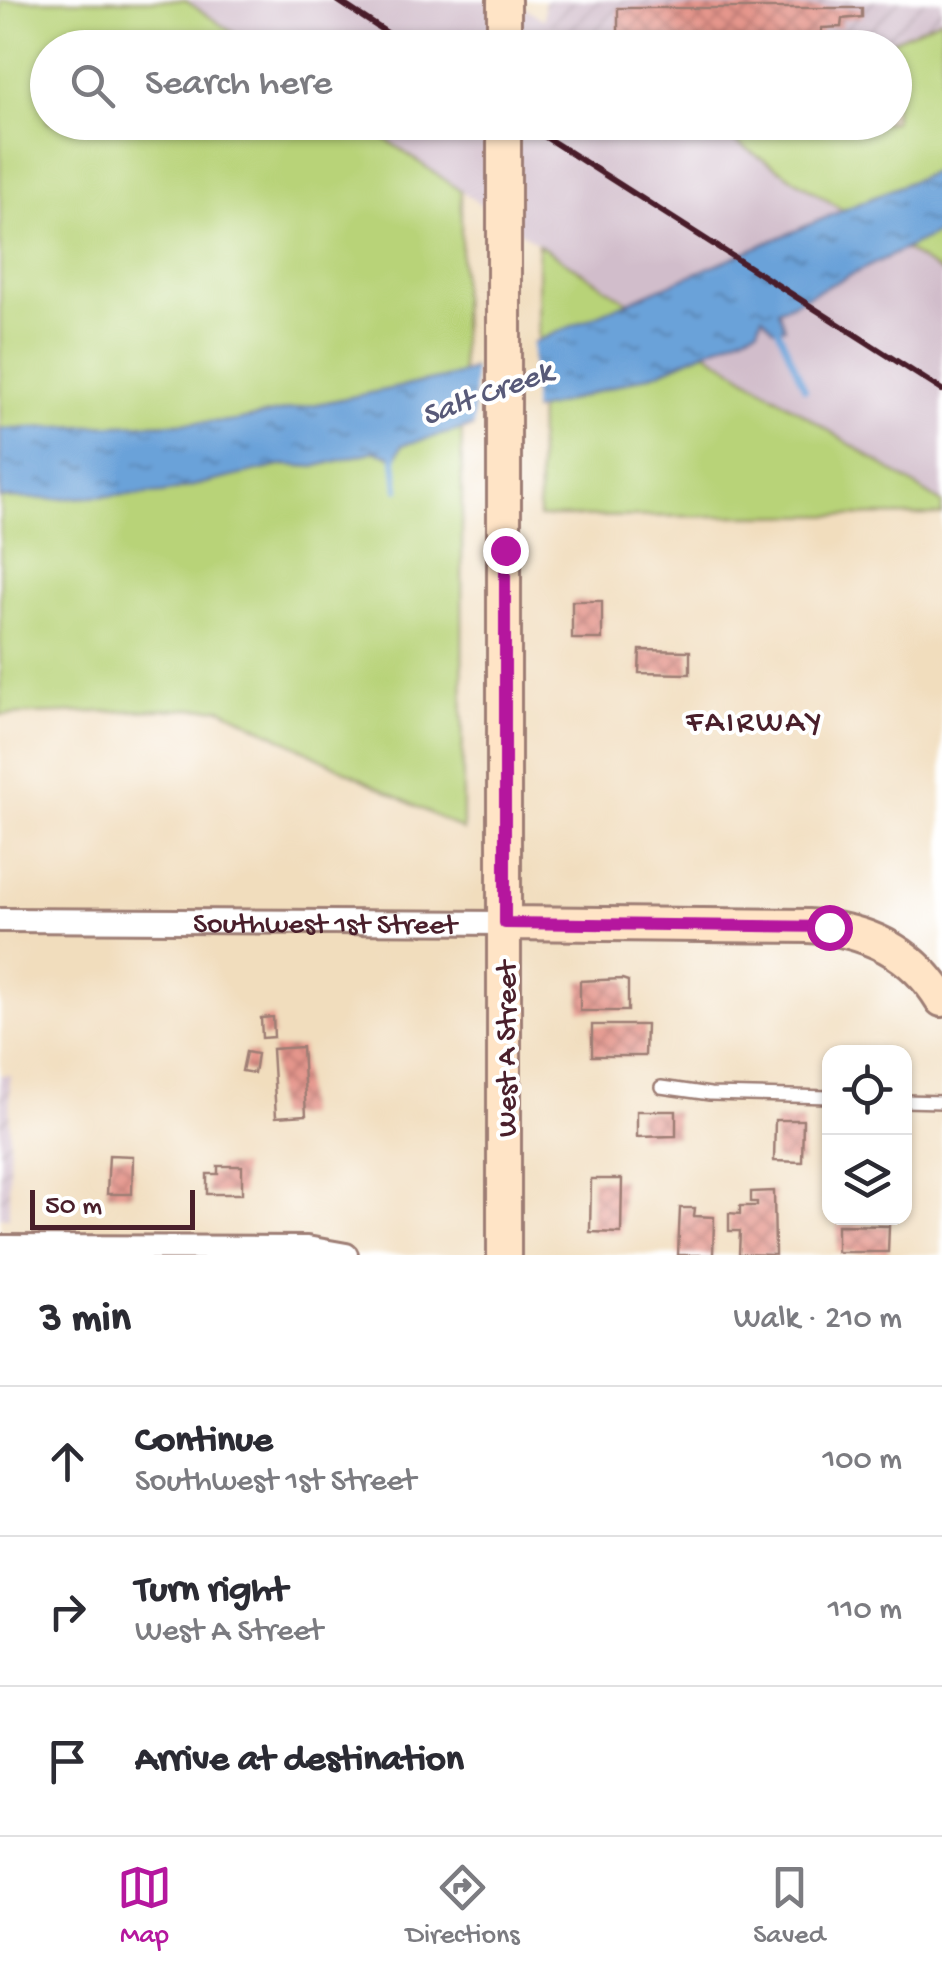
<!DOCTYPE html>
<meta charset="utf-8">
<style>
body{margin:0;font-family:"Gochi Hand",sans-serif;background:#f2f2f3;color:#2b2b33}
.controls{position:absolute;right:30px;bottom:30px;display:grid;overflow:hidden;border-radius:20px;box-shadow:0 2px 8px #0004}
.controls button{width:90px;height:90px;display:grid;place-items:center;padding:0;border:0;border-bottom:2px solid #e1e1e2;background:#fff;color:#2b2b33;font:50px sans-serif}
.scale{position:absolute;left:30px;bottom:25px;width:165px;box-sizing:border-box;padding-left:10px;border:5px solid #4a1f2b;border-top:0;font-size:28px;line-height:35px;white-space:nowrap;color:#4a1f2b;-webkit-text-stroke:8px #fff;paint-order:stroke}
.stop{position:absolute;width:30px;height:30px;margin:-22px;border:8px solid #b5179e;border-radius:50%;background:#fff}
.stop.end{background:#b5179e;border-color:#fff;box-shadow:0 2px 10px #0008}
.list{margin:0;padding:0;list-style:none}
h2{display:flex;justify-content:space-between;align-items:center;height:130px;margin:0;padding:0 40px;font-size:42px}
h2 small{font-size:32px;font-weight:400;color:#7c7c81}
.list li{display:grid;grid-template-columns:65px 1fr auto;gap:30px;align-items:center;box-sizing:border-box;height:150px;padding:0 40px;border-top:2px solid #e1e1e2}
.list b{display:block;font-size:38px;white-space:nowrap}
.list p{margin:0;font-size:32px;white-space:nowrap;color:#7c7c81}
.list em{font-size:32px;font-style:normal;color:#7c7c81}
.icon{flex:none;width:55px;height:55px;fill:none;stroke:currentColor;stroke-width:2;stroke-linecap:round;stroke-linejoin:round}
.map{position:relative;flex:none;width:942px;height:1255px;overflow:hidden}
.search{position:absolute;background:#fff;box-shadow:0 2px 8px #0004;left:30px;right:30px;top:30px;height:110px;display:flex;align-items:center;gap:25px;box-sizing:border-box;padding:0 35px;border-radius:55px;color:#7c7c81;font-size:38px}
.sheet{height:580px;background:#fff}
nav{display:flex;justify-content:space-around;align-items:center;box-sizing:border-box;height:140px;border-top:2px solid #e1e1e2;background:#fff;font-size:28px;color:#7c7c81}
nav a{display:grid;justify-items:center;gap:5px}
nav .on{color:#b5179e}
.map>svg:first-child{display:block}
.industrial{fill:url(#industrial-furrows)}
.railway{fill:#d1bdcb}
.park{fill:#b8d378;stroke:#817952;stroke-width:2.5}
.water{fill:url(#water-ripples);stroke:#5a6082;stroke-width:2.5}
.pier{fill:#f1ddbd}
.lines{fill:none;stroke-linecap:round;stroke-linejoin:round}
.stream{stroke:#6aa2d9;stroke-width:6}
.building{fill:url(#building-cross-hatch)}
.lane-casing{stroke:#9e7e74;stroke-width:16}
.street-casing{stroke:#9e7e74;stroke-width:28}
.secondary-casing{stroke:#9e7e74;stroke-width:38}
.lane{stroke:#fff;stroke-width:11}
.street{stroke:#fff;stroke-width:22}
.secondary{stroke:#ffe4c6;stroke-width:32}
.rail{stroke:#4a1f2b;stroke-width:6}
.route{stroke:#b5179e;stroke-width:12}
.labels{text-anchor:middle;stroke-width:8;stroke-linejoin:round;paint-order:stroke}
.street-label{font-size:30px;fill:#4a1f2b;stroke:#fff}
.water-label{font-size:32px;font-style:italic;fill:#585a79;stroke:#fff}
.neighbourhood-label{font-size:32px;letter-spacing:2.5px;fill:#4a1f2b;stroke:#fff}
</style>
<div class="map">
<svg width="942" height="1255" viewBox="0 0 942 1255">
<defs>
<pattern id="industrial-furrows" width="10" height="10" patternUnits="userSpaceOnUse" patternTransform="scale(2.5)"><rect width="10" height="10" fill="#d1bdcb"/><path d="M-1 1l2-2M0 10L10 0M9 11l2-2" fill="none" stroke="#b5a2ae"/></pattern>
<pattern id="water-ripples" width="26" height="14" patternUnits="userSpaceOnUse" patternTransform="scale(2.5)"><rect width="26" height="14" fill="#6aa2d9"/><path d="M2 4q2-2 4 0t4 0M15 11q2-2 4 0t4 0" fill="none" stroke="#5983b0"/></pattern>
<pattern id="building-cross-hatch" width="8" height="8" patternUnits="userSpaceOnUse" patternTransform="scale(2.5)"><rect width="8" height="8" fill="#e5968c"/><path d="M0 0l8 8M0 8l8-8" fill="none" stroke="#bc7a73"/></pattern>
</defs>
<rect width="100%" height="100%" fill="#fff"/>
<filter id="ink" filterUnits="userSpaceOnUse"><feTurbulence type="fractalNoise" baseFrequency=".01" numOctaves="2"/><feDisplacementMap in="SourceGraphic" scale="20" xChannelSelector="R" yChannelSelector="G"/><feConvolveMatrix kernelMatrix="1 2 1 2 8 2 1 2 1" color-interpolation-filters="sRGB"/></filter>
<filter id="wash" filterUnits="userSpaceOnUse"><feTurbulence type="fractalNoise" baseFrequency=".0048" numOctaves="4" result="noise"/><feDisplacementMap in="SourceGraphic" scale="40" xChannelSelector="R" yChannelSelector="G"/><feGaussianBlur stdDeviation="2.25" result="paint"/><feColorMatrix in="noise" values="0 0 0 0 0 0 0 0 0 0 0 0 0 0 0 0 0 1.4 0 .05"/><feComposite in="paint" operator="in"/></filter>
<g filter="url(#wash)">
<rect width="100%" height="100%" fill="#f1ddbd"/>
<path class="industrial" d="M544,0H942V17L879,47L587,48L544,21Z
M0,1075H10L9,1217H0Z"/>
<path class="railway" d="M186,0H513L587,47H254Z
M362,123H705L942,273V503L538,244Z"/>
<path class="park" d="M0,0H185L254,47L48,48V122L362,123L461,191L463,830L221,708L0,715Z
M942,18V273L712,127L721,122H894V48L879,47Z
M538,244L942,503V515L539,517Z"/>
<path class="water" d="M942,168V231L778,310L785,327L774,329L762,316L758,328L657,373L548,407L402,445L396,458L375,451L314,467L284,465L163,493L52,499L0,498V429L235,421L457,375Z"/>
<path class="pier" d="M532,336V416L474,431V362Z"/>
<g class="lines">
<path class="stream" d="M775,322L805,389
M394,451L398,489"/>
</g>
<g id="blocks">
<path class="building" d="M618,8H862V17L842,19L841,27L822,28L821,38H801L800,48H618Z
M572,601H602V639H572Z
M640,650L690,651V674L639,673Z
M622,979L628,981V1011H580V981Z
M273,1017L274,1037L262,1038L261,1018Z
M592,1025H646L645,1056H592Z
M302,1047L306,1115L276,1117L272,1049Z
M246,1052L257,1054L254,1073L242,1071Z
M637,1111H676V1136L637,1137Z
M775,1120H803L802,1162L774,1161Z
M109,1155L133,1156L132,1194H107Z
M218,1166H242V1194H207V1174H218Z
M591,1179H622L621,1233L590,1232Z
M774,1191L775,1255L739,1254L740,1231H729V1213L740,1214V1206H757V1202H751V1192Z
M680,1208H695L694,1216L714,1217L713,1255H678Z
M837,1225L889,1226L888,1252H837Z"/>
</g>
</g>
<g filter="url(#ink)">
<use href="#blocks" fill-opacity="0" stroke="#9e7e74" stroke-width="2.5"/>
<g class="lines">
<defs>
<path id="lane" d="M661,1087L710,1094L830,1097
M904,1101L942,1102"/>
<g id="street">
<path id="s1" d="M0,920L505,923"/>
<path d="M0,1247L307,1248L346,1255"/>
</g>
<path id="secondary" d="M504,48V0
M505,923L808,926C864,929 912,950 942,1000
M504,1255V122"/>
</defs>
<use href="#lane" class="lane-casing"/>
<use href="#street" class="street-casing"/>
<use href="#secondary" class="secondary-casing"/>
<use href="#lane" class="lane"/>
<use href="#street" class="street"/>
<use href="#secondary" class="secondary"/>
<path class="rail" d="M337,0L410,48
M522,122L942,390"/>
</g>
</g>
<g class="lines" filter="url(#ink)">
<path class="route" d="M505,550V923L829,927"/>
</g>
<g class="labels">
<g class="street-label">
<text dy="10" stroke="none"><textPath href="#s1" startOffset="325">Southwest 1st Street</textPath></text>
<text transform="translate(505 1049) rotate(-90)" y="10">West A Street</text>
</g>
<g class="water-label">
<text transform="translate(486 391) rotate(-20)" y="11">Salt Creek</text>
</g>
<g class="neighbourhood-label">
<text x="755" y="730">FAIRWAY</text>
</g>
</g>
</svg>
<div class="controls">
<button><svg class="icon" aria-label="locate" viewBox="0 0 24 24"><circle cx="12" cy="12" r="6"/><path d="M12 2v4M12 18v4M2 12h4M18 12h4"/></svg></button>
<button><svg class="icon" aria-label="layers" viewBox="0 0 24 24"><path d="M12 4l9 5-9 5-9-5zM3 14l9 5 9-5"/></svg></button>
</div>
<div class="scale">50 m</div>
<div class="stop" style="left:829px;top:927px"></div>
<div class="stop end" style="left:505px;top:550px"></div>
<div class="search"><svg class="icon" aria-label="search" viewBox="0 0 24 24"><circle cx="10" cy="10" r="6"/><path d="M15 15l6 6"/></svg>Search here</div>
</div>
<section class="sheet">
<h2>3 min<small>Walk · 210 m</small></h2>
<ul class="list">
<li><svg class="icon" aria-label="ahead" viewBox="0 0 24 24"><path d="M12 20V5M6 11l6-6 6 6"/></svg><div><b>Continue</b><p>Southwest 1st Street</p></div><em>100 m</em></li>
<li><svg class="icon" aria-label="right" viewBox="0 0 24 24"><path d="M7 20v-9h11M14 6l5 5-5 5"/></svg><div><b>Turn right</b><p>West A Street</p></div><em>110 m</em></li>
<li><svg class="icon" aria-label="arrive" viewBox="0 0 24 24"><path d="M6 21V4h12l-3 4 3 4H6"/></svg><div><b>Arrive at destination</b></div></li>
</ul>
</section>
<nav>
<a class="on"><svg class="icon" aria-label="map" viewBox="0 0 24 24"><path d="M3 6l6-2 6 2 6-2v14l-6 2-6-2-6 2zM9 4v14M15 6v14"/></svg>Map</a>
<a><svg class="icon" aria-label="directions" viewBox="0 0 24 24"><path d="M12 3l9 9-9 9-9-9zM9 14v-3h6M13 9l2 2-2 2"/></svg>Directions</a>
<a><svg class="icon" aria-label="saved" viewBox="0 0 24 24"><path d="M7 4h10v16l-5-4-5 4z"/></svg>Saved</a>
</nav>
